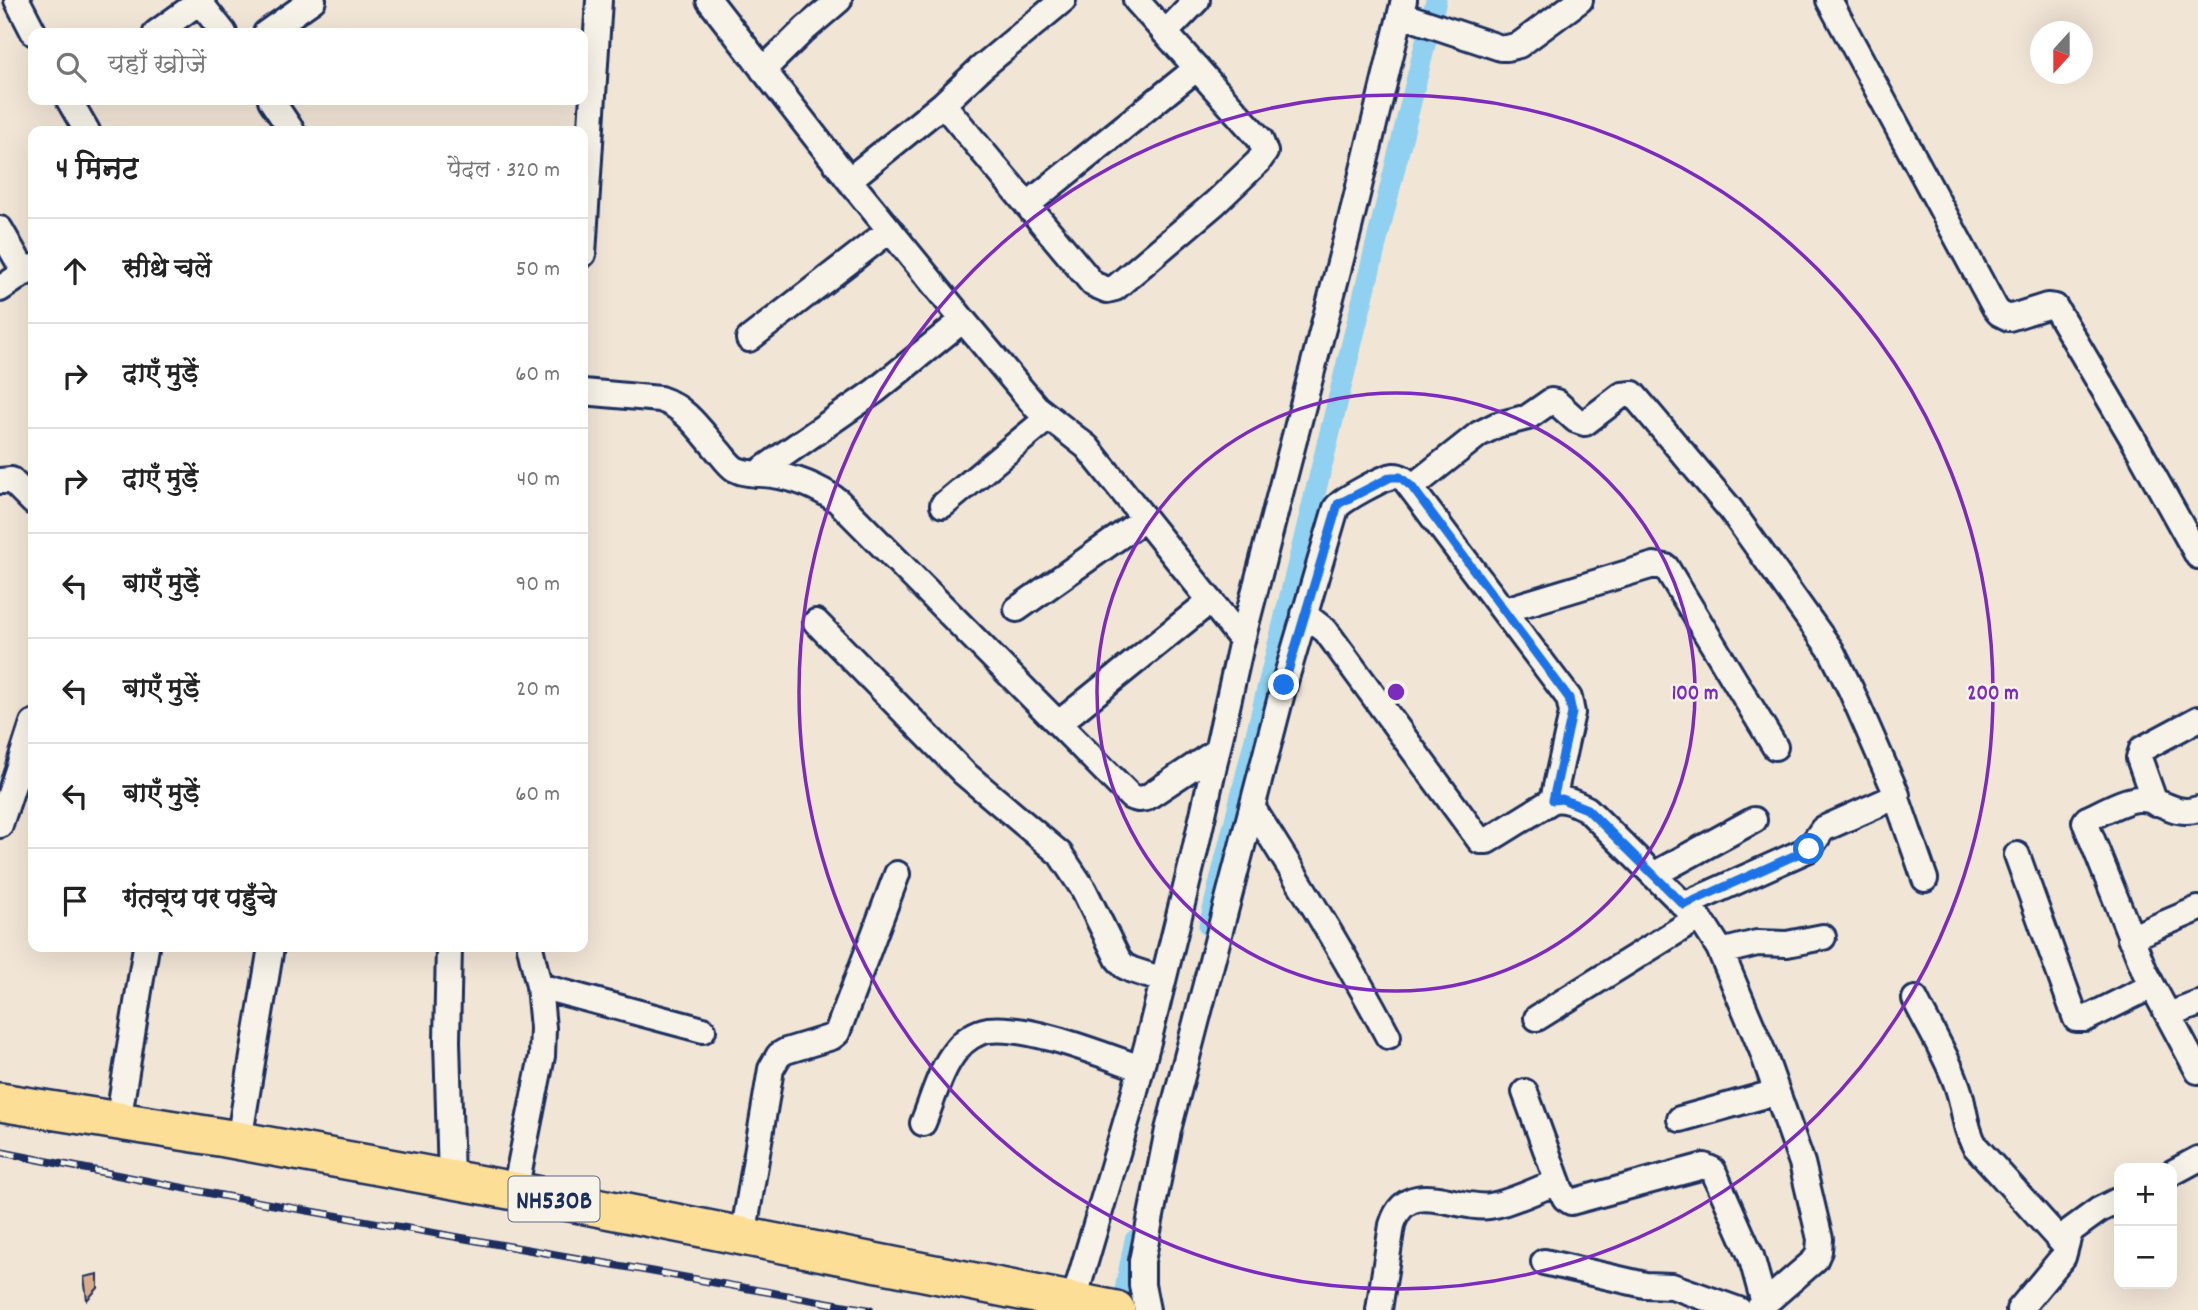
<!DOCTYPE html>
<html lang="hi">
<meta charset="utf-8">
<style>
body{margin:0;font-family:Dekko,"Playpen Sans Deva",sans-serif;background:#f2f2f2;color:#222}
.controls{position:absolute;right:21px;bottom:21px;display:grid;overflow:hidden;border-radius:14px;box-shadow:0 7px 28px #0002}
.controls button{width:63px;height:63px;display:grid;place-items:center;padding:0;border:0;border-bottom:2px solid #e0e0e0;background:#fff;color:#222;font:35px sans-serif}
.compass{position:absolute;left:2030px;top:21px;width:63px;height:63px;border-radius:50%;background:#fff;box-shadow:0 7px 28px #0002;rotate:201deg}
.stop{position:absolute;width:21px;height:21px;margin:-16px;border:5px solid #1a73e8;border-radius:50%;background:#fff}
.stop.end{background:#1a73e8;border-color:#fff;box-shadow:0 2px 7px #0008}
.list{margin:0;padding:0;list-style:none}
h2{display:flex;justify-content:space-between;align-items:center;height:91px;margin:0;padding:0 28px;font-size:30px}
h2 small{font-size:23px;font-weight:400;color:#767676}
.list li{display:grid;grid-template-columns:46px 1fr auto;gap:21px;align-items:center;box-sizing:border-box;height:105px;padding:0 28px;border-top:2px solid #e0e0e0}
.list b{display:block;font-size:26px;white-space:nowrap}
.list em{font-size:23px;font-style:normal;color:#767676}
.icon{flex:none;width:38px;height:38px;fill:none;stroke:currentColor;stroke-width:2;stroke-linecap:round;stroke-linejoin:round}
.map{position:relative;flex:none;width:2198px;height:1310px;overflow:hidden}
.search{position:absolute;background:#fff;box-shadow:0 7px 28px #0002;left:28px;top:28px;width:560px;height:77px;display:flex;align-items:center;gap:18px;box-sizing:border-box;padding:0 24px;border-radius:14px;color:#767676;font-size:26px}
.panel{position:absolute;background:#fff;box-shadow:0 7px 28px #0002;left:28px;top:126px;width:560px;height:826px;border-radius:14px}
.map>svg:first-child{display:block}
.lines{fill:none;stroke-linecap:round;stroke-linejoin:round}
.canal{stroke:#90d1f1;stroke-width:21}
.building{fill:#daab8c;stroke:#1b2f5e;stroke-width:2}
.minor-casing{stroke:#1b2f5e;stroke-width:30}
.highway-casing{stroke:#1b2f5e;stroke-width:42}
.minor{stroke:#f7f3e8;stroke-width:24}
.highway{stroke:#fdde96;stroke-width:37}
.rail-casing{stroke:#1b2f5e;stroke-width:8}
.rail{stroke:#f7f3e8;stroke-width:5;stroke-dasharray:16;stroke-linecap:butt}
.route{stroke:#1a73e8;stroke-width:9}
.ring{fill:none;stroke:#7b2cbf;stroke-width:3.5}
.labels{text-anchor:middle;stroke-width:5;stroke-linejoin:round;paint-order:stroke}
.shield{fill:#f7f3e8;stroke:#5d6a87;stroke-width:2}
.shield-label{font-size:26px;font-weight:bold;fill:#1b2f5e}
.centre{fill:#7b2cbf;stroke:#f7f3e8;stroke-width:3.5}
.ring-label{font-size:21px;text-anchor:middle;font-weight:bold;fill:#7b2cbf;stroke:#f7f3e8;stroke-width:5;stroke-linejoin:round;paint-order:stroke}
</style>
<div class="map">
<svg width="2198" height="1310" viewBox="0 0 2198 1310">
<rect width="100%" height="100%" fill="#f1e5d6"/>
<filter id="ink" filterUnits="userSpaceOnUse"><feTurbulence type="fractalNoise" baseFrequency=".0143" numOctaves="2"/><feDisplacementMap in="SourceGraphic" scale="14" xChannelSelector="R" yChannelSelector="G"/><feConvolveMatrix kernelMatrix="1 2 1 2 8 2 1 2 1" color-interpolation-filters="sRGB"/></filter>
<g filter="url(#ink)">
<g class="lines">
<path class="canal" d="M1209,926L1436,0
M1121,1310L1135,1240"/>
</g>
<path class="building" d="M98,1274V1288L87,1300L84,1277Z"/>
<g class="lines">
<defs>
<path id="minor" d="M17,0L34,33
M198,0L224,33
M709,0L849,180L963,320L1036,407L1087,447L1242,640
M1829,0L1995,308L1999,313L2009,318L2047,306L2055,307L2133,439L2198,556
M1401,12L1408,17L1501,48H1507L1519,45L1580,0
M156,33L199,2
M266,33L313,0
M1165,33L1197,0
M763,70L805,29L839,0
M69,100L87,131
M271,100L292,131
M943,104L1093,284L1107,290L1115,288L1215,203L1258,162L1265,152L1260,139L1136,0
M849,180L943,104L981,68L1063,0
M1027,205L1197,68
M0,229L25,273
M583,254L599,0
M0,289L33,267
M749,339L890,230
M583,392L660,399C686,407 703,434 720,453C725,459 729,465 735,469C746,475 760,473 773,475C797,478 818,487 838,501L1131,797L1138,799L1146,798L1217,751
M756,474L875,391L963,320
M0,481L11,480L33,502
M1412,487L1479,434L1497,425L1528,417L1551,401L1556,402L1576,420L1585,423L1622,395L1633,394L1731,510L1831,650L1851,690L1897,795L1895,797L1823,829L1809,849L1684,905
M943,505L1049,417
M1017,609L1144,519
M1505,610L1654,565L1666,567L1775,747
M1304,614L1326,631L1480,841H1487L1553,800C1566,798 1575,803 1587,809L1705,926L1719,948L1762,1050L1802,1163L1820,1239L1819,1251L1815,1260L1757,1310
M816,622L964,773L1060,854L1084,890L1118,959L1124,966L1132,970L1163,980
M1059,723L1210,601
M1896,796L1925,879
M2155,803L2139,758L2142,749L2198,719
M1252,807C1300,882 1346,957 1388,1036
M2198,809C2173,817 2162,798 2139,799C2125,799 2101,813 2087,819L2085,822L2145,972L2198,1071
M0,825L33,723
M2017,855L2076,1019H2085L2152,986
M1653,875L1754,820
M2130,938L2198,909
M449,947L447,1041L451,1179
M1721,952L1757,943L1787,944L1823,937
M539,986L703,1030
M1915,999C1929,1028 1948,1057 1958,1088C1965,1108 1964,1127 1975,1146L2065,1246
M2168,1015L2198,1004
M1537,1018L1698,918
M1525,1092L1560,1188L1565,1198L1571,1202L1704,1166L1713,1170L1751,1256L1764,1303
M1680,1119L1777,1092
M118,1122L146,947
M923,1123C933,1099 940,1069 957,1049C964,1040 976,1032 988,1030C1029,1025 1100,1054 1140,1068
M239,1141L271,947
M2172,1173L2198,1159
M515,1191L542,1056L543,1028L539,986L530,947
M743,1237L771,1069L779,1055L786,1051L832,1037L837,1033L897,874
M1544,1262L1645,1285L1672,1286L1739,1310
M1073,1303L1132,1102L1149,1038L1193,859L1242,640L1348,232L1404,0
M1147,1310L1142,1285V1261L1168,1130L1284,685L1336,508C1341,500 1384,477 1394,476C1400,476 1400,477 1405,480L1569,698L1572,713L1553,800
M1379,1310L1392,1225C1407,1175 1457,1211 1490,1206C1511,1203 1537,1189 1558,1182
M2019,1310L2063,1257L2070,1231L2099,1210L2119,1200"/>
<path id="highway" d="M0,1102L225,1138L515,1191L1116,1310"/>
</defs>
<use href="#minor" class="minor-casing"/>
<use href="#highway" class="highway-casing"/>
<use href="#minor" class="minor"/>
<use href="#highway" class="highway"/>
<defs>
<path id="rail" d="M0,1152L219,1195L870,1310"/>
</defs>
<use href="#rail" class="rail-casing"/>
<use href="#rail" class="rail"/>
</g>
</g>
<g class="lines" filter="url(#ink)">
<path class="route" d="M1284,685L1338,504L1391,477H1400L1412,487L1569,698L1572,713L1553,800L1562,799L1587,809L1684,905L1809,849"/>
</g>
<g class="ring">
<circle cx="1396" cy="692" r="299"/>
<circle cx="1396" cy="692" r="597"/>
</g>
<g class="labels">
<rect class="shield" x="508.5" y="1176.5" width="91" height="45" rx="5"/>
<g class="shield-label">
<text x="554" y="1208">NH530B</text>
</g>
</g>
<circle cx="1396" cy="692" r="10" class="centre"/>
<g class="ring-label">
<text x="1695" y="699">100 m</text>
<text x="1993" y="699">200 m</text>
</g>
</svg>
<div class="controls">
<button>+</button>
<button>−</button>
</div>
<svg class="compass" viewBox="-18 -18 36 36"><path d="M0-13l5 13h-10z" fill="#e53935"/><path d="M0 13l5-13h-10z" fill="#767676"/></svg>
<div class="stop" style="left:1809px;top:849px"></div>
<div class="stop end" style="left:1284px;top:685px"></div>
<div class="search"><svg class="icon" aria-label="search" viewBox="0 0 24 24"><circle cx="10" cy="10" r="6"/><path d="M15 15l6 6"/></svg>यहाँ खोजें</div>
<section class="panel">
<h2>4 मिनट<small>पैदल · 320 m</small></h2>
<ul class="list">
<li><svg class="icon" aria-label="ahead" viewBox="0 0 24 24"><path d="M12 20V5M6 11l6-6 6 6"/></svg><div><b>सीधे चलें</b></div><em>50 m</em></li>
<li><svg class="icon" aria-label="right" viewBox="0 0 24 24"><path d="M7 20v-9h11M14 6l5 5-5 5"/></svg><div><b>दाएँ मुड़ें</b></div><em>60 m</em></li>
<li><svg class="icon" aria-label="right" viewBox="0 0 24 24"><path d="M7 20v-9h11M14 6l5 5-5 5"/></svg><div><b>दाएँ मुड़ें</b></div><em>40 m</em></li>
<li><svg class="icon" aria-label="left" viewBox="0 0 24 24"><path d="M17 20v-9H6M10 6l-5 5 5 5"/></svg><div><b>बाएँ मुड़ें</b></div><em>90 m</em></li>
<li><svg class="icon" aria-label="left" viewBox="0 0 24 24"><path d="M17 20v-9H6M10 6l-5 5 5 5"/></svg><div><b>बाएँ मुड़ें</b></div><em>20 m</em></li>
<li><svg class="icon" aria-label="left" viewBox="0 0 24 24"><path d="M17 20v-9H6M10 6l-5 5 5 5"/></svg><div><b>बाएँ मुड़ें</b></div><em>60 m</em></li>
<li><svg class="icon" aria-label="arrive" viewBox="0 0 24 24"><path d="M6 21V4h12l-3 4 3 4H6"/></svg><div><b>गंतव्य पर पहुँचे</b></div></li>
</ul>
</section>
</div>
